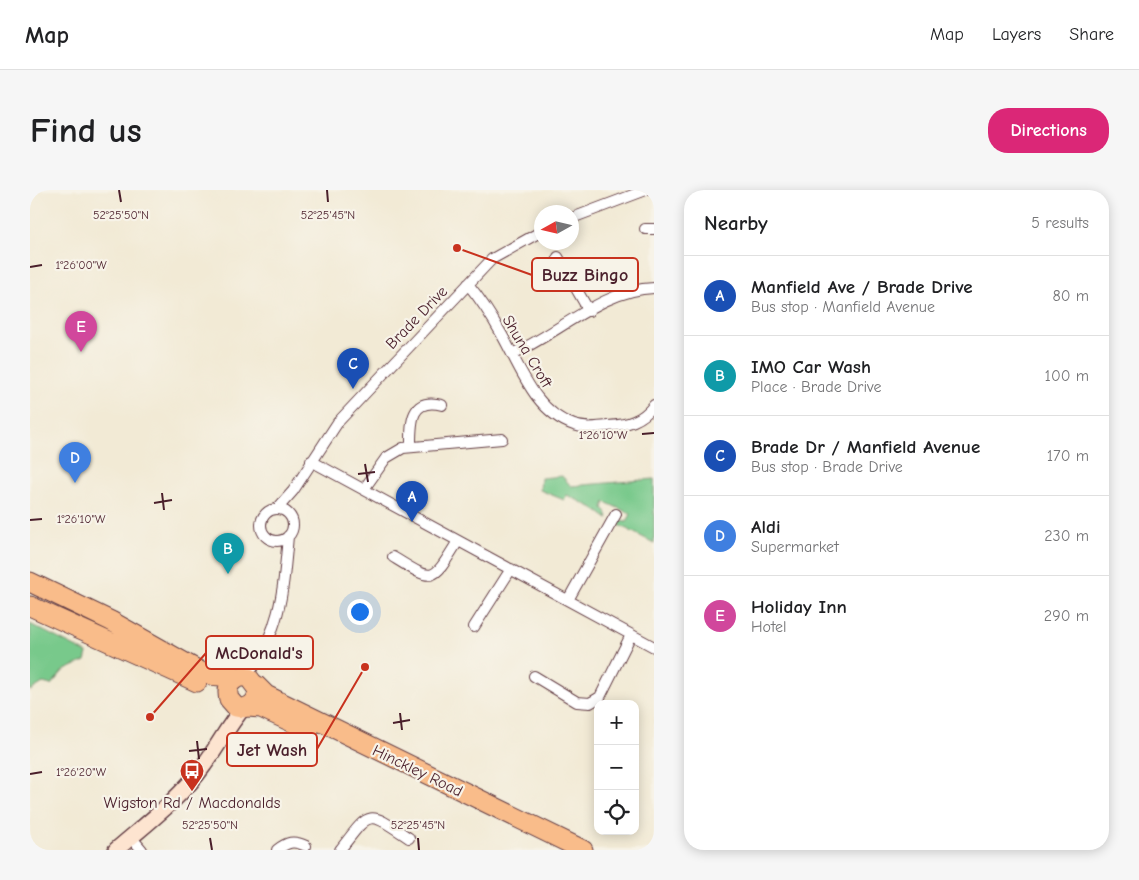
<!DOCTYPE html>
<meta charset="utf-8">
<style>
body{margin:0;font-family:"Comic Neue",sans-serif;background:#f6f6f6;color:#202124}
.controls{position:absolute;right:15px;bottom:15px;display:grid;overflow:hidden;border-radius:10px;box-shadow:0 2px 12px #0003}
.controls button{width:45px;height:45px;display:grid;place-items:center;padding:0;border:0;border-bottom:1px solid #e0e0e0;background:#fff;color:#202124;font:25px sans-serif}
.compass{position:absolute;left:504px;top:15px;width:45px;height:45px;border-radius:50%;background:#fff;box-shadow:0 2px 12px #0003;rotate:262deg}
.you{position:absolute;left:329px;top:421px;width:18px;height:18px;margin:-12px;border:4px solid #fff;border-radius:50%;background:#1a73e8;box-shadow:0 0 0 8px #1a73e833}
.badge{display:grid;place-items:center;width:32px;height:32px;border-radius:50%;background:#db2777;color:#fff;font-size:16px;font-weight:700}
.pin{position:absolute;translate:-50% -41px;filter:drop-shadow(0 1px 2px #0008)}
.pin::after{content:'';position:absolute;top:26px;width:18px;height:15px;background:inherit;clip-path:polygon(0 0,100% 0,50% 100%)}
.list{margin:0;padding:0;list-style:none}
h2{display:flex;justify-content:space-between;align-items:center;height:65px;margin:0;padding:0 20px;font-size:21px}
h2 small{font-size:16px;font-weight:400;color:#757577}
.list li{display:grid;grid-template-columns:32px 1fr auto;gap:15px;align-items:center;box-sizing:border-box;height:80px;padding:0 20px;border-top:1px solid #e0e0e0}
.list b{display:block;font-size:19px;white-space:nowrap}
.list p{margin:0;font-size:16px;white-space:nowrap;color:#757577}
.list em{font-size:16px;font-style:normal;color:#757577}
.icon{flex:none;width:28px;height:28px;fill:none;stroke:currentColor;stroke-width:2;stroke-linecap:round;stroke-linejoin:round}
.map{position:relative;flex:none;width:624px;height:660px;overflow:hidden;border-radius:20px}
header{display:flex;align-items:center;gap:30px;box-sizing:border-box;height:70px;padding:0 25px;background:#fff;border-bottom:1px solid #e0e0e0}
header strong{font-size:24px}
nav{display:flex;gap:28px;margin-inline-start:auto;font-size:18px}
.intro{display:flex;align-items:center;justify-content:space-between;box-sizing:border-box;height:120px;padding:0 30px}
h1{margin:0;font-size:35px}
.button{padding:12px 22px;border-radius:20px;background:#db2777;color:#fff;font-size:18px;font-weight:700}
main{display:flex;gap:30px;padding:0 30px}
aside{flex:1;background:#fff;border-radius:20px;box-shadow:0 2px 12px #0003}
.map>svg:first-child{display:block}
.green{fill:#78c98b;stroke:#61745b}
.lines{fill:none;stroke-linecap:round;stroke-linejoin:round}
.street-casing{stroke:#633d44;stroke-width:12}
.secondary-casing{stroke:#633d44;stroke-width:18}
.highway-casing{stroke:#633d44;stroke-width:21}
.street{stroke:#fff;stroke-width:10}
.secondary{stroke:#fde4d0;stroke-width:15}
.highway{stroke:#f9bc8a;stroke-width:19}
.ticks{fill:none;stroke:#4a1f2b;stroke-width:2}
.labels{text-anchor:middle;stroke-width:4.5;stroke-linejoin:round;paint-order:stroke}
.street-label{font-size:16px;fill:#4a1f2b;stroke:#f7f3e8}
.poi-label{font-size:16px;fill:#4a1f2b;stroke:#f7f3e8}
.ticks-label{font-size:12px;text-anchor:middle;fill:#4a1f2b;stroke:#f7f3e8;stroke-width:4.5;stroke-linejoin:round;paint-order:stroke}
.leader{fill:none;stroke:#c8321e;stroke-width:2}
.callout-dot{fill:#c8321e;stroke:#f7f3e8;stroke-width:2}
.callout{fill:#f7f3e8;stroke:#c8321e;stroke-width:2}
.callout-label{font-size:18px;text-anchor:middle;font-weight:bold;fill:#4a1f2b}
</style>
<header>
<strong>Map</strong>
<nav><a>Map</a><a>Layers</a><a>Share</a></nav>
</header>
<div class="intro"><h1>Find us</h1><a class="button">Directions</a></div>
<main>
<div class="map">
<svg width="624" height="660" viewBox="0 0 624 660">
<rect width="100%" height="100%" fill="#f7f3e8"/>
<filter id="ink" filterUnits="userSpaceOnUse"><feTurbulence type="fractalNoise" baseFrequency=".02" numOctaves="2"/><feDisplacementMap in="SourceGraphic" scale="10" xChannelSelector="R" yChannelSelector="G"/><feConvolveMatrix kernelMatrix="1 2 1 2 8 2 1 2 1" color-interpolation-filters="sRGB"/></filter>
<filter id="wash" filterUnits="userSpaceOnUse"><feTurbulence type="fractalNoise" baseFrequency=".0096" numOctaves="4" result="noise"/><feDisplacementMap in="SourceGraphic" scale="20" xChannelSelector="R" yChannelSelector="G"/><feGaussianBlur stdDeviation="1.12" result="paint"/><feColorMatrix in="noise" values="0 0 0 0 0 0 0 0 0 0 0 0 0 0 0 0 0 1.4 0 .05"/><feComposite in="paint" operator="in"/></filter>
<g filter="url(#wash)">
<rect width="100%" height="100%" fill="#f2ead5"/>
<path class="green" d="M532,286L541,296L624,289V353L585,333L588,331L597,332L601,324L575,312L573,318L576,321L578,329L563,318L537,305L534,310L510,300L511,288Z
M0,434L57,463L55,471L33,481L21,495L13,493L0,501Z"/>
</g>
<g filter="url(#ink)">
<g class="lines">
<defs>
<path id="street" d="M542,28L616,0
M615,39H624
M528,67L559,121
M438,94C451,110 462,127 472,145C490,177 505,222 544,235C555,239 566,237 578,236C597,235 612,231 624,215
M482,164C528,144 573,99 624,98
M381,256C381,233 380,207 412,215
M281,271L624,457
M334,299L356,268L373,258L472,249
M247,319L263,301L308,232L462,69L512,41
M231 335a16 16 0 1 1 32 0a16 16 0 1 1-32 0Z
M363,367C405,393 402,393 428,351
M538,410L586,324
M444,437L481,379
M504,486L547,512L560,513L570,507L601,445
M216,487C251,441 253,402 258,346
M101,647L112,660
M247,660C257,652 263,650 276,656
M310,660C341,620 337,620 379,648"/>
<path id="secondary" d="M86,660C116,634 151,608 174,575C188,556 198,536 213,518"/>
<path id="highway" d="M0,392L81,431L173,483C189,489 204,484 219,488L228,500C227,513 219,520 206,517L199,509C196,498 199,492 209,487
M0,416L167,492
M226,495L236,505L553,660
M218,517L231,518L279,540"/>
</defs>
<use href="#street" class="street-casing"/>
<use href="#secondary" class="secondary-casing"/>
<use href="#highway" class="highway-casing"/>
<use href="#street" class="street"/>
<use href="#secondary" class="secondary"/>
<use href="#highway" class="highway"/>
</g>
</g>
<path class="ticks" d="M89,0L91,12M297,0L298,12M0,77L12,75M612,244L624,243M335,274L338,292M328,284L345,282M132,303L134,320M124,313L142,310M0,330L12,329M370,523L372,540M363,533L380,530M167,551L169,569M159,561L177,559M0,584L12,582M180,648L182,660M388,648L389,660"/>
<defs>
<symbol id="bus-pin" viewBox="-11 -11 22 30"><path d="M0 17L-7.5 6A9.5 9.5 0 1 1 7.5 6Z" fill="#c8321e" stroke="#f7f3e8"/><path d="M-5-6H5V4H4V6H2V4H-2V6H-4V4H-5ZM-3.5-4V0h7V-4ZM-3.5 1.2v1.5H-2V1.2ZM2 1.2v1.5H3.5V1.2Z" fill="#fff"/></symbol>
</defs>
<g fill-rule="evenodd">
<use href="#bus-pin" x="148" y="567" width="28" height="38"/>
</g>
<g class="labels">
<g class="street-label">
<text transform="translate(386 127) rotate(-46)" y="6">Brade Drive</text>
<text transform="translate(498 161) rotate(59)" y="6">Shuna Croft</text>
<text transform="translate(388 580) rotate(26)" y="6">Hinckley Road</text>
</g>
<g class="poi-label">
<text x="162" y="618">Wigston Rd / Macdonalds</text>
</g>
</g>
<g class="ticks-label">
<text x="91" y="29">52°25'50"N</text>
<text x="298" y="29">52°25'45"N</text>
<text x="51" y="79">1°26'00"W</text>
<text x="573" y="249">1°26'10"W</text>
<text x="51" y="333">1°26'10"W</text>
<text x="51" y="586">1°26'20"W</text>
<text x="180" y="639">52°25'50"N</text>
<text x="388" y="639">52°25'45"N</text>
</g>
<path class="leader" d="M427 58L502 85M120 527L176 463M335 477L287 559"/>
<g class="callout-dot">
<circle cx="427" cy="58" r="5"/>
<circle cx="120" cy="527" r="5"/>
<circle cx="335" cy="477" r="5"/>
</g>
<g class="callout">
<rect x="502" y="68" width="106" height="33" rx="5"/>
<rect x="176" y="446" width="107" height="33" rx="5"/>
<rect x="197" y="543" width="90" height="33" rx="5"/>
</g>
<g class="callout-label">
<text x="555" y="91">Buzz Bingo</text>
<text x="229" y="469">McDonald's</text>
<text x="242" y="566">Jet Wash</text>
</g>
</svg>
<div class="controls">
<button>+</button>
<button>−</button>
<button><svg class="icon" aria-label="locate" viewBox="0 0 24 24"><circle cx="12" cy="12" r="6"/><path d="M12 2v4M12 18v4M2 12h4M18 12h4"/></svg></button>
</div>
<svg class="compass" viewBox="-18 -18 36 36"><path d="M0-13l5 13h-10z" fill="#e53935"/><path d="M0 13l5-13h-10z" fill="#757577"/></svg>
<div class="you"></div>
<div class="pin badge" style="left:382px;top:332px;background:#1a4fb4">A</div>
<div class="pin badge" style="left:198px;top:384px;background:#0f9aa8">B</div>
<div class="pin badge" style="left:323px;top:199px;background:#1a4fb4">C</div>
<div class="pin badge" style="left:45px;top:293px;background:#3f7fe0">D</div>
<div class="pin badge" style="left:51px;top:162px;background:#d1479c">E</div>
</div>
<aside>
<h2>Nearby<small>5 results</small></h2>
<ul class="list">
<li><span class="badge" style="background:#1a4fb4">A</span><div><b>Manfield Ave / Brade Drive</b><p>Bus stop · Manfield Avenue</p></div><em>80 m</em></li>
<li><span class="badge" style="background:#0f9aa8">B</span><div><b>IMO Car Wash</b><p>Place · Brade Drive</p></div><em>100 m</em></li>
<li><span class="badge" style="background:#1a4fb4">C</span><div><b>Brade Dr / Manfield Avenue</b><p>Bus stop · Brade Drive</p></div><em>170 m</em></li>
<li><span class="badge" style="background:#3f7fe0">D</span><div><b>Aldi</b><p>Supermarket</p></div><em>230 m</em></li>
<li><span class="badge" style="background:#d1479c">E</span><div><b>Holiday Inn</b><p>Hotel</p></div><em>290 m</em></li>
</ul>
</aside>
</main>
